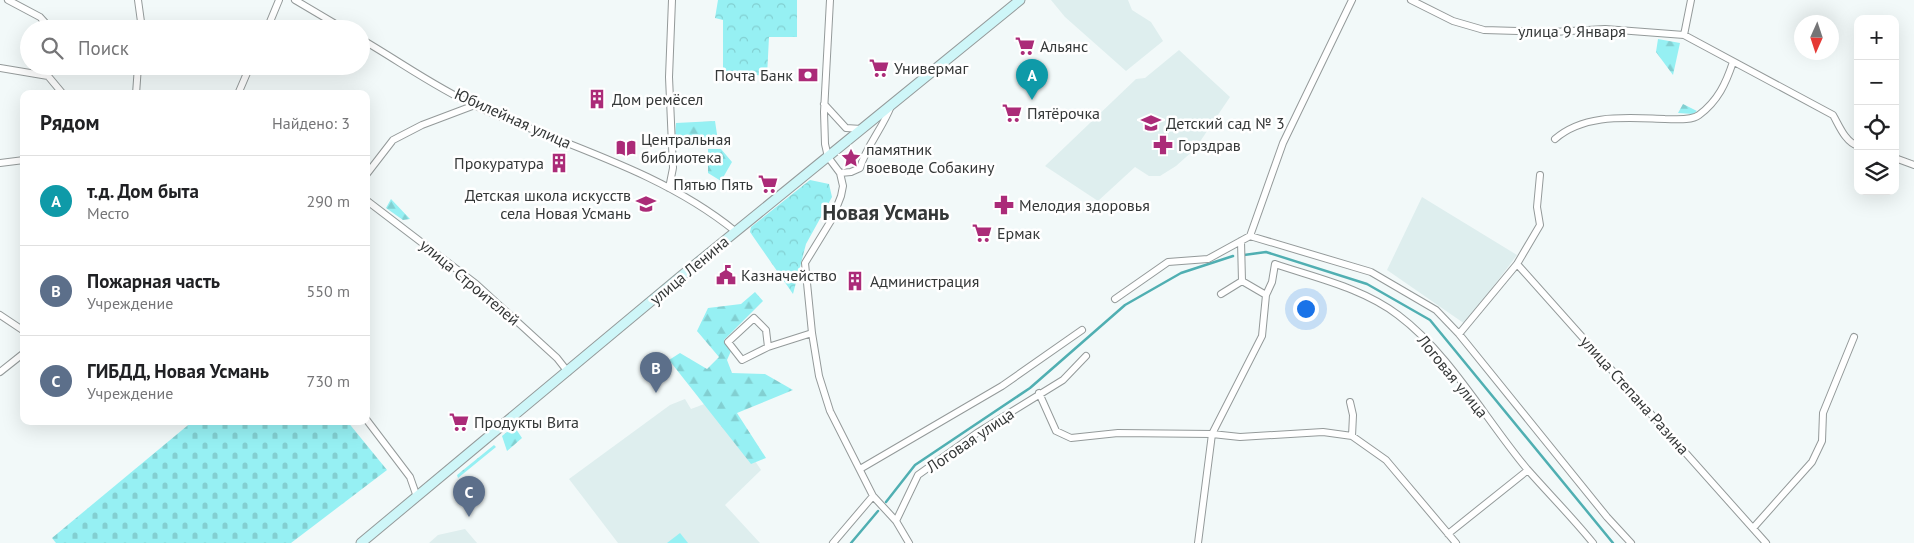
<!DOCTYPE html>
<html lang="ru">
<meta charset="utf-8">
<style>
body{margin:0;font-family:"PT Sans",sans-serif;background:#f2f2f2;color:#202124}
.controls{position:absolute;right:15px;top:15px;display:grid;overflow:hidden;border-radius:10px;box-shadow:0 5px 20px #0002}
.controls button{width:45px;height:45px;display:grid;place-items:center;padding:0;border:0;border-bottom:1px solid #e0e0e0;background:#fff;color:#202124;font:25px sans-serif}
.compass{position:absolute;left:1794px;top:15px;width:45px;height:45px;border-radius:50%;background:#fff;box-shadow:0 5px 20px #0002;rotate:183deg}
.you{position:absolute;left:1305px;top:308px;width:18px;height:18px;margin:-12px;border:4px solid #fff;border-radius:50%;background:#1a73e8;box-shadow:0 0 0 8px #1a73e833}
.badge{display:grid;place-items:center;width:32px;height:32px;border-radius:50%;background:#db2777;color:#fff;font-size:16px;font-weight:700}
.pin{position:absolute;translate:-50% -41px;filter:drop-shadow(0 1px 2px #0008)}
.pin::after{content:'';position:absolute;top:26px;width:18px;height:15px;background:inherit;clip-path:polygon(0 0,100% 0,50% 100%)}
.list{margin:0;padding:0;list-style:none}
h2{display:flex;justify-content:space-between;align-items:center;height:65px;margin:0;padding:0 20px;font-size:21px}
h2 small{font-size:16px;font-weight:400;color:#757577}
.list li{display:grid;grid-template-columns:32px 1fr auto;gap:15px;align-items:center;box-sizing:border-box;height:90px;padding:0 20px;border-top:1px solid #e0e0e0}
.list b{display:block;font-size:19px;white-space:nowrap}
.list p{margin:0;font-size:16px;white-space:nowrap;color:#757577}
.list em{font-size:16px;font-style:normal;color:#757577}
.icon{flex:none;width:28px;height:28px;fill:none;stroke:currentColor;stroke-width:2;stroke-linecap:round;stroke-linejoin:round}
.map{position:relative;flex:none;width:1914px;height:543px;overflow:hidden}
.search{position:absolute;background:#fff;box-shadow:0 5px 20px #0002;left:20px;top:20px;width:350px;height:55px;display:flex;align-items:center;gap:12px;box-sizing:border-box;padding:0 18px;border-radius:28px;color:#757577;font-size:19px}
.panel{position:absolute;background:#fff;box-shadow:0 5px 20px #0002;left:20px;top:90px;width:350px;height:335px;border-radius:10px}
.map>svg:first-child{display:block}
.built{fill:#deeeee}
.forest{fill:url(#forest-firs)}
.cemetery{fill:url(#cemetery-stones)}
.park{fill:url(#park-crowns)}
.pitch{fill:#96f0f3}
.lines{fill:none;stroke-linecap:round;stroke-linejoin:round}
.stream{stroke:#50afb2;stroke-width:2.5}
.minor-casing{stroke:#949a9a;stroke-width:8}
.secondary-casing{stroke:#949a9a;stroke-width:11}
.minor{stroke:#fff;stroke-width:6}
.secondary{stroke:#cef6f8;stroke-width:9}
.labels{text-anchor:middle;stroke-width:5;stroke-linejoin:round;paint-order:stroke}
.street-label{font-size:16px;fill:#353838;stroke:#fff}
.poi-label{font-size:16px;fill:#353838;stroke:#fff;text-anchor:start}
.district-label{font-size:21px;font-weight:bold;fill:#353838;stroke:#fff}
</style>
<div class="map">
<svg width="1914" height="543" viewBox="0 0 1914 543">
<defs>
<pattern id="forest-firs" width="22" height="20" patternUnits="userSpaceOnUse" patternTransform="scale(1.25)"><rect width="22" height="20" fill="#96f0f3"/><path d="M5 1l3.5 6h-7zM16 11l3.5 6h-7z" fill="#82cfd1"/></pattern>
<pattern id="cemetery-stones" width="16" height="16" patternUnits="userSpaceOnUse" patternTransform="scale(1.25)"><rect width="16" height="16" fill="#96f0f3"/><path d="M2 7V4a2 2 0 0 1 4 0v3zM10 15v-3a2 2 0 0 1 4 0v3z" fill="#82cfd1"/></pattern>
<pattern id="park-crowns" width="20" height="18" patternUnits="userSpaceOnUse" patternTransform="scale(1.25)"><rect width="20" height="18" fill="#96f0f3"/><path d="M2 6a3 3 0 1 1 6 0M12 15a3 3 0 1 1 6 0" fill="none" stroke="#82cfd1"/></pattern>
</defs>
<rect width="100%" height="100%" fill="#f2f9f9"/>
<path class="built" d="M1051,0H1128L1132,10L1151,22L1163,41L1126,71L1065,17Z
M1179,50L1230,97L1195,149L1176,166L1160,176H1149L1135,167L1098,201L1045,166L1136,79L1145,78Z
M1422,197L1517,255L1465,324L1387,270Z
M685,399L691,409L715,400L761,470L725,505L760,543H618L569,479L670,405Z
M465,529L477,543H429L438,535Z"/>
<path class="forest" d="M1658,39L1680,43L1673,75L1656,52Z
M1683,104L1697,111L1693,114L1678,113Z
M715,121L718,141L675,137L676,123Z
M708,149H721L732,162L721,181L708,173Z
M391,199L410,219L403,220L386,208Z
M755,292L763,301L724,340L731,351L727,360L732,373L765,374L793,390L737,413L766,458L751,464L669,360L680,353L707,369L719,357L697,331L708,308L741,304Z
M517,424L519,426L516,429L522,438L507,451L502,436Z
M494,445L496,447L458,478L457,475Z"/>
<path class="cemetery" d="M193,421H347L387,470L291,543H56L52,538Z"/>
<path class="park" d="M718,0H797V37H769L767,76L723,72V20L715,18Z
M810,180L829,184L832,197L806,244L793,294L750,232L751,227Z"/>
<path class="pitch" d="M680,533L688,543H667Z"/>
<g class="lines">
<path class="stream" d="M1244,255L1266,252L1367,284L1430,320L1613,543
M886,502L915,465L1030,388L1125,305L1181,273L1233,256
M851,543L878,511"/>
<defs>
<path id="minor" d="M8,0L40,17L51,29
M138,0L142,29
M295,0L344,29
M830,0L824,112L825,144L828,157L840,173L843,186L841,196L832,219L805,263L812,333L819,376L830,411L873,496L896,521L909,543
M1411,0L1453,21L1484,30L1553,32L1605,29L1684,35L1833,115C1839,125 1845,142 1858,146
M267,29L279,0
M1684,35L1691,0
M361,39C399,61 436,88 476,106C563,145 660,170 735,231
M0,68L48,76L63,94
M48,76L49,66
M136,94L138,66
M238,94L250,66
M824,104L846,128L861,129
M1555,139C1585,113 1628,118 1665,119C1675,119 1691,121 1699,115C1718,101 1726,83 1733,62
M1895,158L1914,165
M0,163L24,160
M840,173L851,172L860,168C866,146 883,128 891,106
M366,175L393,140L422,125L475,105
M669,188L673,168L669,77L672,0
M366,200L476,284L557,358L568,372
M1250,236L1283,143L1352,0
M1517,264L1766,543
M1221,294L1242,281
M1266,295L1272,282L1275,264C1316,278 1363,288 1398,315C1449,353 1486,420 1527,469C1549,494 1572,517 1593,543
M1115,299L1168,262L1208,259L1250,236L1371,272L1436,310L1459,334L1607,517L1631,543
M0,315L24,331
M1459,334L1517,264L1540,225L1537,207L1540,175
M768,347L742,360L728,342L754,318L766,330L768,347L812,333
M0,372L24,353
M1039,393L1056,431L1071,438L1118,433L1212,434L1240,437L1323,432L1352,436L1386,460L1456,543
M1350,402L1353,415L1352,436
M366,419L410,477L417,497
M860,469L1002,386L1082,330
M896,521L918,475L977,433L1063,380L1086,356
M1754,527L1812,462L1822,441L1823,413L1854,337
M1448,534L1528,470
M833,543L873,496
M1198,543L1212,434L1262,336L1266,295L1242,281L1241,241"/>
<path id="secondary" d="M361,543L680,277L1020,0"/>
</defs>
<use href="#minor" class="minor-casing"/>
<use href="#secondary" class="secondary-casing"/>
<use href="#minor" class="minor"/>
<use href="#secondary" class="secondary"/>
</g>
<defs>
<symbol id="supermarket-bare" viewBox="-9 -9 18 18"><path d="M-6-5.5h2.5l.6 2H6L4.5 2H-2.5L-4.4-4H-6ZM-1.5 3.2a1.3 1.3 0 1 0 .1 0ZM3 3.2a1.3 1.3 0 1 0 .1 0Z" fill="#ab2b78" stroke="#fff" stroke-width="2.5" paint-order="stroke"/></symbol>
<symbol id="bank-bare" viewBox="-9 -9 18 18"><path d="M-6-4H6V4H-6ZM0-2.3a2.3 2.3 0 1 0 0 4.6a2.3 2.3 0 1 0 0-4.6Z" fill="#ab2b78" stroke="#fff" stroke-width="2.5" paint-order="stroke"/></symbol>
<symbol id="building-bare" viewBox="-9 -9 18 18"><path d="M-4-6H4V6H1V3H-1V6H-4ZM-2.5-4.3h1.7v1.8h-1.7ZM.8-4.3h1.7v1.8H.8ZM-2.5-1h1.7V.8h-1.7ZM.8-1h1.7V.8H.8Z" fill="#ab2b78" stroke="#fff" stroke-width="2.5" paint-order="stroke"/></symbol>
<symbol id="school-bare" viewBox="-9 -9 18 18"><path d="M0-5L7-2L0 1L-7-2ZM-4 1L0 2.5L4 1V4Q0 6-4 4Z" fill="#ab2b78" stroke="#fff" stroke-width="2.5" paint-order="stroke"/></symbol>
<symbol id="pharmacy-bare" viewBox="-9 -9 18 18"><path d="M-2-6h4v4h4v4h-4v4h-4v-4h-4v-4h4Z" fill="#ab2b78" stroke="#fff" stroke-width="2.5" paint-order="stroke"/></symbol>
<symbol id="library-bare" viewBox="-9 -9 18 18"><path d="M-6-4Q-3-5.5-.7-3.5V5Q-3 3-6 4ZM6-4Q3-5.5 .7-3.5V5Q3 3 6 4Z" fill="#ab2b78" stroke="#fff" stroke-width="2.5" paint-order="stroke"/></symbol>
<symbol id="sight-bare" viewBox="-9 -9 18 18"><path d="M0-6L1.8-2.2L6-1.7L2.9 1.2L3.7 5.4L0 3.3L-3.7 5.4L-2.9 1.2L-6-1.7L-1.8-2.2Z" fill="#ab2b78" stroke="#fff" stroke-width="2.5" paint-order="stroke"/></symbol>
<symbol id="civic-bare" viewBox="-9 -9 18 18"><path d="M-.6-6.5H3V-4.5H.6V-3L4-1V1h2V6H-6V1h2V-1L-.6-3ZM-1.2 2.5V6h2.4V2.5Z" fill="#ab2b78" stroke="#fff" stroke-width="2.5" paint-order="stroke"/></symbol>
</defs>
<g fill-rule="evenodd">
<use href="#supermarket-bare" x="1011" y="32" width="28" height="28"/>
<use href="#supermarket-bare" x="865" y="54" width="28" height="28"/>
<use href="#bank-bare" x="794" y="61" width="28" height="28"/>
<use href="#building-bare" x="583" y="85" width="28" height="28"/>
<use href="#supermarket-bare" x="998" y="99" width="28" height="28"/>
<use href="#school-bare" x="1137" y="109" width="28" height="28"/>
<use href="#pharmacy-bare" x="1149" y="131" width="28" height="28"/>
<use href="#library-bare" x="612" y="134" width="28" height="28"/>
<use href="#sight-bare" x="837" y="144" width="28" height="28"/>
<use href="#building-bare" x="545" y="149" width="28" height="28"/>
<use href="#supermarket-bare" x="754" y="170" width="28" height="28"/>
<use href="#school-bare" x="632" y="190" width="28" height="28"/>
<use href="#pharmacy-bare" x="990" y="191" width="28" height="28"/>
<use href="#supermarket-bare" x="968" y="219" width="28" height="28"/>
<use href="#civic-bare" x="712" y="261" width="28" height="28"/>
<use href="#building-bare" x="841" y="267" width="28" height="28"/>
<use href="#supermarket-bare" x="445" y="408" width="28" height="28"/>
</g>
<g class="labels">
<g class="street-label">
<text x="1572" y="37">улица 9 Января</text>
<text transform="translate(513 118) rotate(24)" y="6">Юбилейная улица</text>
<text transform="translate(689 270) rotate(-40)" y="6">улица Ленина</text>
<text transform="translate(470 282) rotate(40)" y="6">улица Строителей</text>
<text transform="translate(1453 376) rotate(51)" y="6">Логовая улица</text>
<text transform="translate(1635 395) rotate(48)" y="6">улица Степана Разина</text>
<text transform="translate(970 440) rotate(-34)" y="6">Логовая улица</text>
</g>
<g class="poi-label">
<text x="1040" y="52">Альянс</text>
<text x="894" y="74">Универмаг</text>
<text x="793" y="81" text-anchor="end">Почта Банк</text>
<text x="612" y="105">Дом ремёсел</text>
<text x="1027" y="119">Пятёрочка</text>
<text x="1166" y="129">Детский сад № 3</text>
<text x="641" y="145">Центральная<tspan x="641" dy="18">библиотека</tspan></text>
<text x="1178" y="151">Горздрав</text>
<text x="866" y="155">памятник<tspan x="866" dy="18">воеводе Собакину</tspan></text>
<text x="544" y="169" text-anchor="end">Прокуратура</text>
<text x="753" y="190" text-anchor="end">Пятью Пять</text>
<text x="631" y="201" text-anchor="end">Детская школа искусств<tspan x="631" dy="18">села Новая Усмань</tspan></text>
<text x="1019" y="211">Мелодия здоровья</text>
<text x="997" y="239">Ермак</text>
<text x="741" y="281">Казначейство</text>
<text x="870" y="287">Администрация</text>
<text x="474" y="428">Продукты Вита</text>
</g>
<g class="district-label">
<text x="886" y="220">Новая Усмань</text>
</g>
</g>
</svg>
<div class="controls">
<button>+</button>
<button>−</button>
<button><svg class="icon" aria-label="locate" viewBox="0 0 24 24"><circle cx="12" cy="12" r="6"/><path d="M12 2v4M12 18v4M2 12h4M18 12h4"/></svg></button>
<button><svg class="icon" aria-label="layers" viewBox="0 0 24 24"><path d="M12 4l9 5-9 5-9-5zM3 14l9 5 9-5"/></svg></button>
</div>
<svg class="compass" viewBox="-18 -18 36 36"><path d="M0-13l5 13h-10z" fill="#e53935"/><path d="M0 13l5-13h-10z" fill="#757577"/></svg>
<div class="you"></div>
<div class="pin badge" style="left:1032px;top:100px;background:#0f9aa8">A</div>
<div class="pin badge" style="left:656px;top:393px;background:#5c6f8a">B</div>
<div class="pin badge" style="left:469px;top:517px;background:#5c6f8a">C</div>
<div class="search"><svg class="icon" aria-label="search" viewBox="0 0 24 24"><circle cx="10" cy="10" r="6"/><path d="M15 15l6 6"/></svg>Поиск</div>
<section class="panel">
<h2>Рядом<small>Найдено: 3</small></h2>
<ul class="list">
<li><span class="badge" style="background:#0f9aa8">A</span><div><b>т.д. Дом быта</b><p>Место</p></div><em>290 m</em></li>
<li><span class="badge" style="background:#5c6f8a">B</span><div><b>Пожарная часть</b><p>Учреждение</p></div><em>550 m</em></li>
<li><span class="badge" style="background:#5c6f8a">C</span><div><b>ГИБДД, Новая Усмань</b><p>Учреждение</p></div><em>730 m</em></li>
</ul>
</section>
</div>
